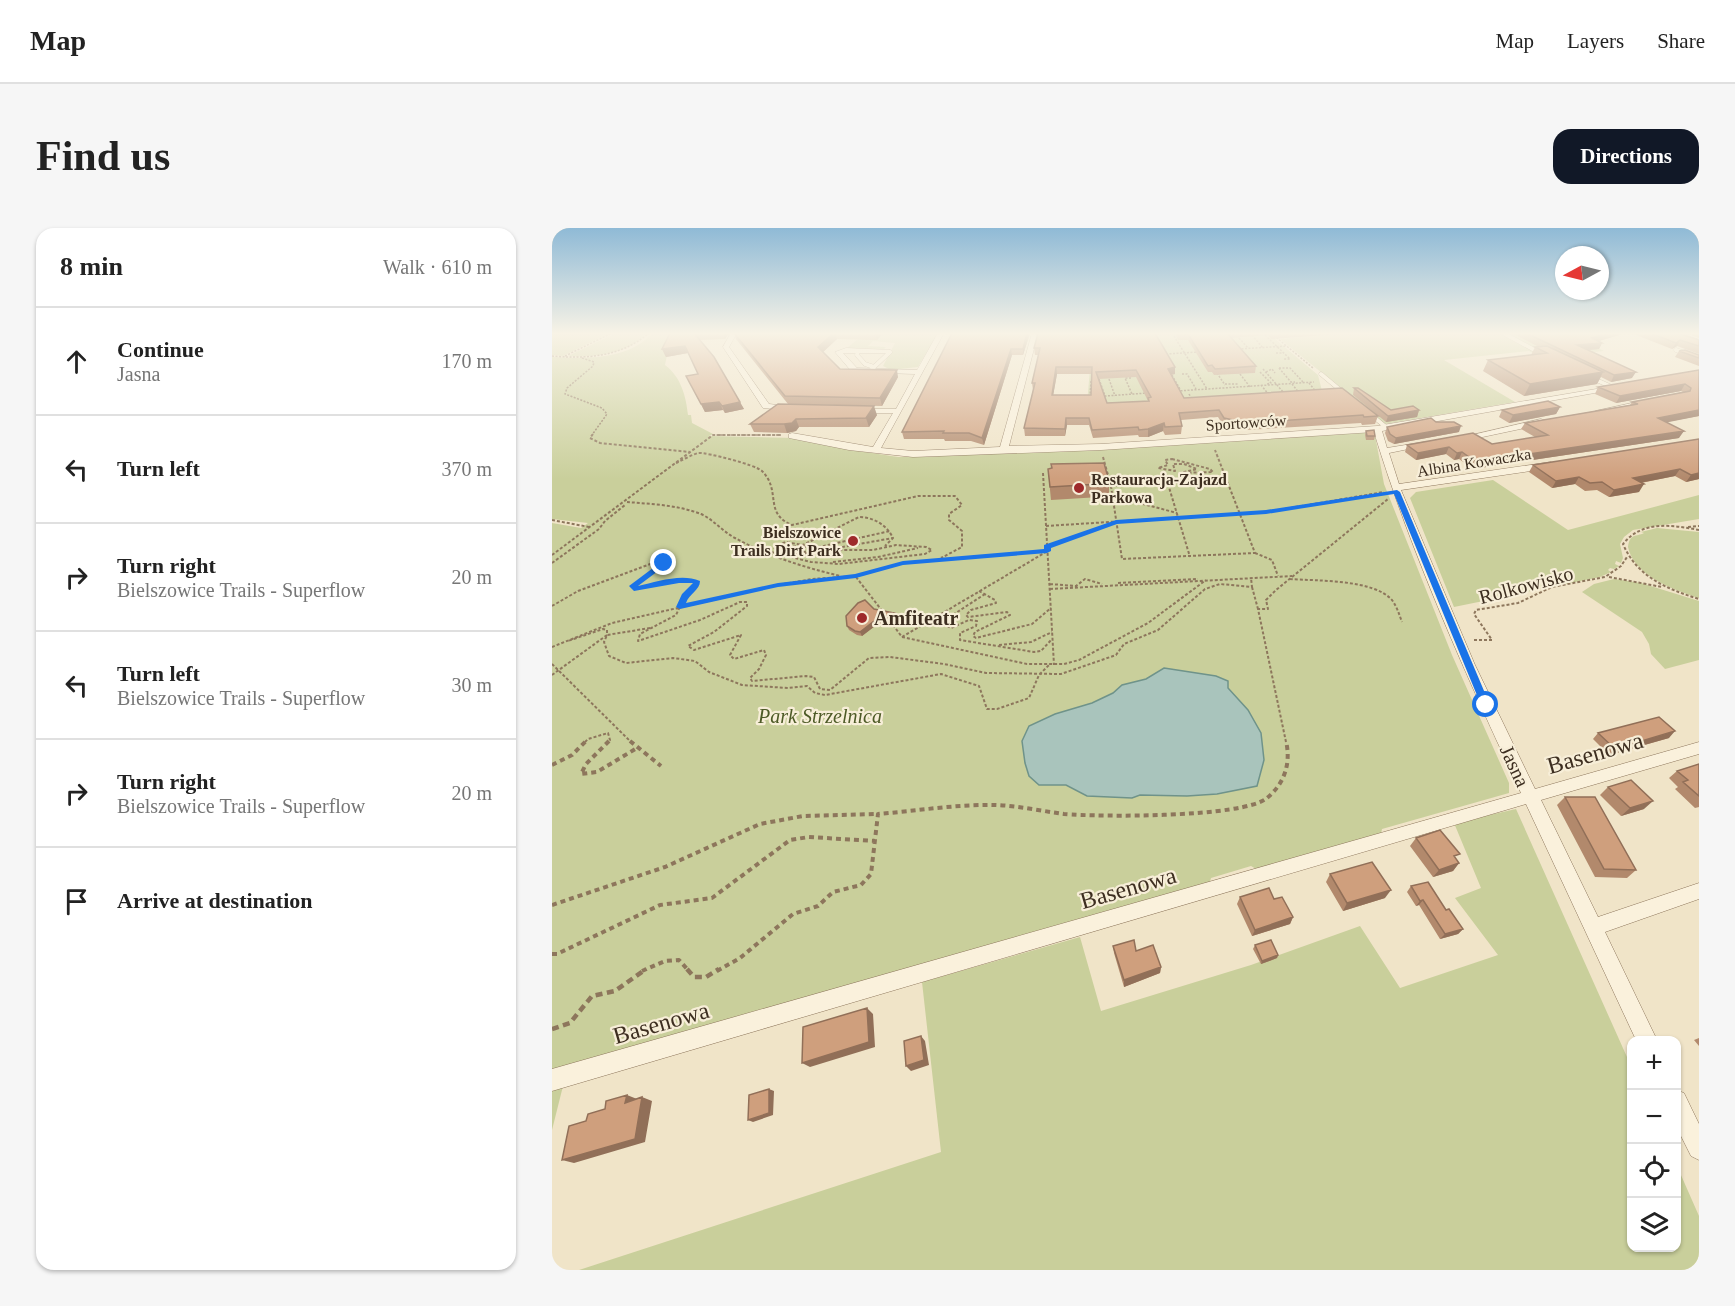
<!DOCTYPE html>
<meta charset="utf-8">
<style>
body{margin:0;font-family:"Times New Roman",serif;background:#f6f6f6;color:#222}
.controls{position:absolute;right:18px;bottom:18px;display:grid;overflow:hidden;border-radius:12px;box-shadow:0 2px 4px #0004}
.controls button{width:54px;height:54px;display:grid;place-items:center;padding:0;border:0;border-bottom:2px solid #e0e0e0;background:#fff;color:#222;font:30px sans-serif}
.compass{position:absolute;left:1003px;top:18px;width:54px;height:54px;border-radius:50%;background:#fff;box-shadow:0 2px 4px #0004;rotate:263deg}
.stop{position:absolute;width:18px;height:18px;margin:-14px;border:4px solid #1a73e8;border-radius:50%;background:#fff}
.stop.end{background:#1a73e8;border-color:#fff;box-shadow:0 2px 6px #0008}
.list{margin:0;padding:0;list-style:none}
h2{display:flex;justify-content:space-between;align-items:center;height:78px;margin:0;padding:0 24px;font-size:26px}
h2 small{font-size:20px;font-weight:400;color:#767676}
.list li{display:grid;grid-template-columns:39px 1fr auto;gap:18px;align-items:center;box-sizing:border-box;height:108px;padding:0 24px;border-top:2px solid #e0e0e0}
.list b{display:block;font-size:22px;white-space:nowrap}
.list p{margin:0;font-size:20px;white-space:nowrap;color:#767676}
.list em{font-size:20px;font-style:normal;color:#767676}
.icon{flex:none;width:33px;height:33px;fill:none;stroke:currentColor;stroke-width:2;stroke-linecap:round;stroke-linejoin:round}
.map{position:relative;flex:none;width:1147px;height:1042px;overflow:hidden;border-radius:18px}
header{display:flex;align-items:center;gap:36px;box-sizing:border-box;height:84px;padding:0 30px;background:#fff;border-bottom:2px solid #e0e0e0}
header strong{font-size:28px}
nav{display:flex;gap:33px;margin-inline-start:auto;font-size:21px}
.intro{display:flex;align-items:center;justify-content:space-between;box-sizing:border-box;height:144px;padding:0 36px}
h1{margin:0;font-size:42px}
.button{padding:15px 27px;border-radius:18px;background:#111827;color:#fff;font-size:21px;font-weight:700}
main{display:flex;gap:36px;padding:0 36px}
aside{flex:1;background:#fff;border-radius:18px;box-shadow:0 2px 4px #0004}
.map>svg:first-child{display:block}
.green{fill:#c9cf9b}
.water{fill:#a9c4bc;stroke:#6f938a;stroke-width:1.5}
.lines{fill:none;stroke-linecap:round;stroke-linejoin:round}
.lane-casing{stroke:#8d765c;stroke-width:4.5}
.street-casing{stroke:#8d765c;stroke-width:1}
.path-far3{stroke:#8d765c;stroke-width:1.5;stroke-dasharray:2 1.5;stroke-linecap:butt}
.path-far2{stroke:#8d765c;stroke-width:2;stroke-dasharray:3 2;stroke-linecap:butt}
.path-far1{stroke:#8d765c;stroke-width:4;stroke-dasharray:5 4;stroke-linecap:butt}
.path{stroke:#8d765c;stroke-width:4.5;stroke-dasharray:7 4.5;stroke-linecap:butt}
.lane{stroke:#faf1dc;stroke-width:4}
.street{fill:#faf1dc;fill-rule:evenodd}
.wall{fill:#b2896c;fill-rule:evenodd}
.shaded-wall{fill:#916f58}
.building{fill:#cf9f7d;stroke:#916f58;stroke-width:1.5;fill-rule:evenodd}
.route{fill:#1a73e8}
.poi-dot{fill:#9e2a2b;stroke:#f7eed8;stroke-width:2}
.labels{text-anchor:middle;stroke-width:4.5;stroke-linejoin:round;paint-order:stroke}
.far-street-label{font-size:16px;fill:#3d2e20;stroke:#f7eed8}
.far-poi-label{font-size:16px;font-weight:bold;fill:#3d2e20;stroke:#f7eed8;text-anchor:start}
.street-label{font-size:20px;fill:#3d2e20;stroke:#f7eed8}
.poi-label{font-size:20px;font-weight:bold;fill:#3d2e20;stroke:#f7eed8;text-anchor:start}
.park-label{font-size:20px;font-style:italic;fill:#4d5a26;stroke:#f7eed8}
.near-street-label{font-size:24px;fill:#3d2e20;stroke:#f7eed8}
</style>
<header>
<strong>Map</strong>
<nav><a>Map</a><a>Layers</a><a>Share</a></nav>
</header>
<div class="intro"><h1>Find us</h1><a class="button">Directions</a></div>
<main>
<aside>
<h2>8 min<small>Walk · 610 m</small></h2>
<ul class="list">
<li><svg class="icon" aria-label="ahead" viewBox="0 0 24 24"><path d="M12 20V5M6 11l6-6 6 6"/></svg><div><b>Continue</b><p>Jasna</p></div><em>170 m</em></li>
<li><svg class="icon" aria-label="left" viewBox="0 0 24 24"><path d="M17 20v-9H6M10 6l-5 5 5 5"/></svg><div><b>Turn left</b></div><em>370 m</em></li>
<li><svg class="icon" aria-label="right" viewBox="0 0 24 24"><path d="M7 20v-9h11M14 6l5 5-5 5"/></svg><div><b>Turn right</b><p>Bielszowice Trails - Superflow</p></div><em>20 m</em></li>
<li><svg class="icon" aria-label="left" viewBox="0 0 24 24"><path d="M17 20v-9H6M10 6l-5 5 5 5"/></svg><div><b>Turn left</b><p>Bielszowice Trails - Superflow</p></div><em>30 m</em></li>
<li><svg class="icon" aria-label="right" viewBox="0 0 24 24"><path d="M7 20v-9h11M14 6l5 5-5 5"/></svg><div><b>Turn right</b><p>Bielszowice Trails - Superflow</p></div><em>20 m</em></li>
<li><svg class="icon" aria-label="arrive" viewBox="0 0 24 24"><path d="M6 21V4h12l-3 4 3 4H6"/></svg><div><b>Arrive at destination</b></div></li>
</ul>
</aside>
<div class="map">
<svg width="1147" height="1042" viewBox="0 0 1147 1042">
<rect width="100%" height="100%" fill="#f0e4c8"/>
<path class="green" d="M0,105H57L11,128L0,127Z
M64,105H94C79,125 40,130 16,128Z
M100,105H126L115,127L113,137C129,149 134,168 136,187H139L140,195L161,206L157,208L243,210L300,222L346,229H370L814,204L823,207L832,256L900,427L957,555V565L830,601L829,606L706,642L699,638L659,650L657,658L11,858L0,902V295L29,300L36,295L0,291V129C31,131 78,132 100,105Z
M313,105H379L384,108L366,139L339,142L331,138L343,115L321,113L316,118L334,119L332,121L295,120Z
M541,105H716L766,147L772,171L534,188Z
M804,105H1016L1052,123L989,129L977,123L892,132L963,174L833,196L728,111Z
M941,252L1016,302L1147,267V291L1081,302L1072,309L1068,316L1071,330L1069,335L1064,333L1063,336L1067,338L1062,341L1058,340L1056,342L1059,344L1048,349L902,379L858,270L864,264Z
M1105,300L1147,304V370C1122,362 1082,348 1076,319C1078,305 1084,309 1092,305L1089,304Z
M1062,351L1089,355L1147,373V432L1113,441L1099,426L1097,416L1090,404L1030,364L1042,356Z
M964,581L1079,838L1080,1020H1124L1125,938L1147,988V1042H27L389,924L370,754L528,709L549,783L699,737L808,698L848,760L946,727L903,670L929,660L902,595Z"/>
<path class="water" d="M612,440L664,448L676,453V460L696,482L709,505L712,532L705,558L665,566L635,568L588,567L580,570L535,568L514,557H487L477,548L473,535L470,513L477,498L503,486L540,475L561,465L570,457L594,451Z"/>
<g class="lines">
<defs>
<path id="lane" d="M951,105L988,125
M1124,122L1147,130
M306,123L305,127L313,136L322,139L319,143
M322,139L338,124
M769,146L793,166
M1040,150L1060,159
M817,185L835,200"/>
<path id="street" d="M179,105H185L177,119L217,176L243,179V183L211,180L171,119Z
M386,105H392L329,220L361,223L448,219L480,105H486L457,218L549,216L825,198L1068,157V161H1065L830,203L835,220L872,214L876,217L837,225L847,256L999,234L1004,237L999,240L849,262L923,437L983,561L1147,514V526L989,572L1046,689L1147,655V671L1053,704L1105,812H1084L974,576L0,863V841L969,565C914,447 860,328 822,204L549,222L361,229L297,222L237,210V206L240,205L321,219L341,185H303L299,183L303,181H344L363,146L300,144L283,124L294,120L338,122L340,125H291L305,140L365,142Z
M1098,171H1101V175L1048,185L1044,183Z
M989,191L992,192V196L907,214L903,211Z
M1124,862L1132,865L1147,896V932L1139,928L1124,898Z"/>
</defs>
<use href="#lane" class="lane-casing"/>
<use href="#street" class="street-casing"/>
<path class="path-far3" d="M620,105L655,161
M719,105L761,140
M1127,105L1147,112
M700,107L711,120
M713,107L738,131H732
M687,110L696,120
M686,121L735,118
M724,125H731
M614,126L646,124
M0,128C35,131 69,129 97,105
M13,128L60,105
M30,130L42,134L41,138L15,160L13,166L50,180L55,186L40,207
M727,140H738L752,155
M727,140L739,154H743
M711,141L732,165
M708,144L719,155L715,156
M714,144L720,141L723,145
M665,145L673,157
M630,146H635L644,161
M688,146L698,159
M620,147L629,163
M579,150H573L580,166
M547,151L553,168L595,165
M557,151L563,168
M539,153L538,168L541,167
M757,155L765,165
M673,156H685V158
M740,156L748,166
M709,157L718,168
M625,163L762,154
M637,166L641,173
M161,207H229"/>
<path class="path-far2" d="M41,206L38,210L48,215L138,224
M551,229L559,258L570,331L703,325L663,222
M620,231L658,241L661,244L628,245L645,241L632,236H621L623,243L606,240L616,237L613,232Z
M124,235C131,232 139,227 146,225C154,224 204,237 210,243C230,263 211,285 240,297L366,268H403L410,277L397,286V292L410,303V319L389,330
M491,245L502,437
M616,256L638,329
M559,258L674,252
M561,268L625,285
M75,274C99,276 126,277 149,286C162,292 170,303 183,310C216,328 251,339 288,348
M0,292L37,299
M494,298L714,284L832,264
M1136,299L1147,298
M1147,302C1120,297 1090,292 1071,316C1085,349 1115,361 1147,371
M226,318L267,319L338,303
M495,319L562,295
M285,320L341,310
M222,321L233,314L251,317L307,289C321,289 335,297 341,310L333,318
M241,322L255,324
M219,324L259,334L287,336L373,326L380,322L374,319L344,317L321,322H282L250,326L223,321
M703,325L720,332L726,348
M0,327L161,207H229
M281,334L326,329L366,320
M0,335L47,301L53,293L73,277
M304,349L331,384
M1057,349L1110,359
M738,351C765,353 821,351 840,372C845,379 847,386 850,394
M566,355L646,351
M498,356L524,358L533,351L550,356
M700,359L706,381
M498,361L740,348
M427,363L443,372L444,375L419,382L414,387L416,389L455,384L458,387L423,404L421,408L424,410L480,396L499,380
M433,366L393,392V397L399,400L417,392L425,393L424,398L408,405V412L482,424L489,423L500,411
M0,378L26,363L109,332L112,335L81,358L82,361L122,352L145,354L142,361L133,368L124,387L88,406L86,413L148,392L188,374H195V378L162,404L136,418L142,422L189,407L178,427L182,431L212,422L214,427L207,441L198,450L200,453L254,448L262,449L268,461L278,462L317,430L338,429L392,436L434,445L509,446L564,427L572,416L606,402L653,361L668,356L700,359L699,350
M335,389L350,409L475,436H512L527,432L596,395L654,352
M98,400L55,407L52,414L57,428L74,435L121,430L143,433L157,444L190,457L236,460L255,458L263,465L273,467L389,446L427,458L435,481H445L477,470L487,447L497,437
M350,409L494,324
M922,412H940L922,386L924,382L966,375L1000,359L1053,349L1069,338L1075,329
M447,417L479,414L500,404
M0,419L60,395L226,357L260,351L304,348L351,335L495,323
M0,436L79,514
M0,447L55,407V402L51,401L16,413
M33,514L36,511L56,505L58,512L56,514
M734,514L706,381H716L714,372L724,362L836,271"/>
<path class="path-far1" d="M57,513L34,536L29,546L45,544L85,520
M78,513L109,538
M0,537L20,527L34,513
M0,677L113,639L208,596L251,588L326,586
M0,726H5L108,677L160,670L238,612L257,609L323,613
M90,743L113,733L127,732L137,743
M165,743L188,730L241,686L266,678L281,664L309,657L319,646L326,586C364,583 406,576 444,577C467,578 490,583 512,586C547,589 691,590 715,570C733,555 739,535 734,513"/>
<path class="path" d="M135,741L142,749H154L167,741
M0,801L18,795L40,768L63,763L94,741"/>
<use href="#lane" class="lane"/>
<use href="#street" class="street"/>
</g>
<path class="wall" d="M118,105H177L173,111L147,112L192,181L173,185L171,182L153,184L134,148L146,146L136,125L114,129L110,121Z
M182,105H331L325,112L285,111L271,124L288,141L346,149L330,178L236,176L184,111Z
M478,105L471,127H460L432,217L419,213H393L392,211H352L350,204Z
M486,105L623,139V146L619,147L632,170L826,188L823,196L810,197L809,195L694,202L671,197L666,189L629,192L630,198L629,206L613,207L611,203L596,209H587L586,207L541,210L537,197H515L513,208H473L472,200L481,162L480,155L487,127H483L482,120ZM505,146H539V167H501ZM584,149L596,173L555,175L546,151Z
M623,105H806L719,111L716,107L679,110L704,138L703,145L662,147L660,144H656L636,112H626Z
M960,105H1074L1046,113L1050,115L1047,121L1035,122L1080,150L1059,154L1049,149L1045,156L972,168L931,143L936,132L979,127L983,119H987Z
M1079,105H1126L1147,112V126L1125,118L1120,121Z
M1134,105H1147V110Z
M1127,123L1147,127V138L1123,129Z
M1147,142V188L1114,194L1127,210L921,241L907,231L902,232L894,226L864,232L853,224L855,217L940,216L983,209L969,201L973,195L1078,177L1080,174L1131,164L1129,163L1064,175L1043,166L1046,159Z
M802,160L839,182H867L865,189L834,194L801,167Z
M226,176L325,187L317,199H247L244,203L235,205L202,204L198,196Z
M1008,179L1004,186L957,195L947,189L950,182Z
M884,194L907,204L842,216L836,213L833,205L835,199Z
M814,203L823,208L822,212H814L813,207Z
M1147,211V251L1134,254L1123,248L1089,255L1087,264L1057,269L1045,262L1033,263L1023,256L1000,260L977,244L981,237Z
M496,241L557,253V266L547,267L548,269L499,272Z
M322,381L342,385L343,390L323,398L310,408L305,407L297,402L295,398Z
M1046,505L1117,510L1057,527L1041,511Z
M1147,536V579L1143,580L1123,561L1126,559L1117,550L1125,543Z
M1056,559L1092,581L1069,588L1048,567Z
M1013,569L1084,642L1075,650L1043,649L1005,577Z
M864,610L904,631L907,635L901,643L881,649L858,618Z
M778,646L833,670L791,683L774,654Z
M859,658L894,682L911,701L906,706L888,711L867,677L864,678L855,664Z
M688,669L722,671L741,689L738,696L700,708L685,676Z
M703,717L726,727L725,730L709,736L701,721Z
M561,718L584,723L609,739L608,745L572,759L562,725Z
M1147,810V818L1142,812Z"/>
<path class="shaded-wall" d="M170,105H177L173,111Z
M282,105H283L285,111L269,126L266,119Z
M323,105H331L325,112Z
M475,105H478L471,127V121Z
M1056,105H1074L1037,116L1040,110Z
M1128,112L1125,118L1120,121L1124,115Z
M1050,115L1047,121L1022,123L1025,117Z
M133,118L136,125L114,129L110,121Z
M459,121L460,127L432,217L430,210Z
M504,139L505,146L500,174V167Z
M623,139V146L616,147V141Z
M345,142L346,149L330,178L328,170Z
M1051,144L1045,156L972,168L978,156Z
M1084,144L1080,150L1059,154L1062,147Z
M1133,156L1129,163L1064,175L1068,168Z
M167,174L171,182L153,184L149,176Z
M188,174L192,181L173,185L170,178Z
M322,178L325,187L317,199L314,190Z
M1008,179L1004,186L957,195L961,187Z
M867,182L865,189L834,194L836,188Z
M1147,182V188L1102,197L1106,190Z
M514,190L515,197L513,208V201Z
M244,191L247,199L244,203L235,205L232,196Z
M612,195L611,203L596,209V201Z
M909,198L907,204L842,216L844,210Z
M1132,203L1127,210L921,241L924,234Z
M897,219L894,226L864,232L866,225Z
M910,224L907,231L902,232L905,225Z
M1128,241L1123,248L1077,257L1081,250Z
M1147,245V251L1134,254L1139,247Z
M1027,249L1023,256L1000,260L1004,253Z
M1092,256L1087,264L1057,269L1062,262Z
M342,385L343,390L323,398L310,408L308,404L321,394Z
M1123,503L1117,510L1057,527L1063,521Z
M1101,573L1092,581L1069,588L1078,580Z
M907,635L901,643L881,649L887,642Z
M839,662L833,670L791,683L795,675Z
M871,672L867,677L864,678L868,673Z
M741,689L738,696L700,708L703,702Z
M911,701L906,706L888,711L893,706Z
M726,727L725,730L709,736L710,733Z
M609,739L608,745L572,759V752Z
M315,780L321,786L323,819L258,839L250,835Z
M369,808L373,813L377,837L359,843L354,838Z
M217,861L222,863L221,887L201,894L196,892Z
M75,867L85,871L73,875Z
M90,869L100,873L93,914L22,935L10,932Z"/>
<path class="building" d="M118,105H142L162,129L188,174L170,178L167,174L149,176L134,148L146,146L133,118L110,121Z
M182,105H282L266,119L288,141L345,142L328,170L233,168Z
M400,105H475L471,121H459L430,210L417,205H391L392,203L350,204Z
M486,105H603L623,139L616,141L632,170L790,160L826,188L812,189L811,187L695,195L672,190L667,182L627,185L630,198L613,199L612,195L596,201L587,202L586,199L540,202L537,190H514L513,201L472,200L483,155H480L488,120H482ZM504,139H540L539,167H500ZM584,142L599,169L596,170L597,173L555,175L544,144Z
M626,105H675L704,138L663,141L660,137L656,138L636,106L627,107Z
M974,105H1056L1040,110L1050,115L1025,117L1084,144L1062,147Z
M1098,105H1126L1147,112V118L1128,112L1124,115Z
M995,118L1051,144L978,156L936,132L995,125L983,119Z
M1133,122L1147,127V130L1127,123Z
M1147,142V182L1106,190L1132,203L924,234L910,224L905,225L897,219L866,225L855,217L921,205L940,216L996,207L973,195L1086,176L1080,174L1138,163L1139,160L1133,156L1068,168L1046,159Z
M802,160H806L839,182L861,178L867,182L836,188Z
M996,173L1008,179L961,187L950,182Z
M226,176L322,178L314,190L244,191L240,195L232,196H198Z
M879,190L884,194H902L909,198L844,210L838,206L835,199Z
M822,202L823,208H815L814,203Z
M1147,211V245L1139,247L1128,241L1081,250L1092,256L1062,262L1050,254L1038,255L1027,249L1004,253L981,237Z
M552,235L557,253L547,254V256L498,259L496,241L500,240L499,236Z
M313,372L322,381L342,385L321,394L308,404L303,403L295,398L294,388L306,375Z
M1107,489L1123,503L1063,521L1046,505Z
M1147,536V568L1131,554L1136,552L1125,543Z
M1079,552L1101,573L1078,580L1056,559Z
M1013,569H1043L1084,642L1052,641Z
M888,602L908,626L902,628L907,635L887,642L864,610Z
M820,634L839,662L795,675L778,646Z
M876,654L894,682L897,681L911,701L893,706L871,672L868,673L859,658Z
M717,660L722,671L730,669L741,689L703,702L688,669Z
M582,712L584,723L601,717L609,739L572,752L561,718Z
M719,712L726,727L710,733L703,717Z
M315,780L317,814L250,835L251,799Z
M369,808L372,832L354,838L352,813Z
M217,861V885L196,892L197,867Z
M75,867L73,875L90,869L83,911L10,932L17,898L34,893L36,886L53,881L54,873Z"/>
<linearGradient id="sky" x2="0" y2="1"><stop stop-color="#8fbad6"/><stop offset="0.42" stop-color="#f8f3e6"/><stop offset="1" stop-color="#f8f3e6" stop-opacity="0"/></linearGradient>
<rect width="1147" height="251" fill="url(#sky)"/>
<path class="route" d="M845,262L848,264L938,477L937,479L934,480L929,477L842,266L714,286L565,296L499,320V323L495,325L351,337L304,350L226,359L128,381L124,379L130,366L141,355H127L82,363L77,358L109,334H114V337L86,358C105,354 129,345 148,353C148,362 137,366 134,375L226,355L303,346L351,333L492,321V317L564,292L714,282Z"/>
<g class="poi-dot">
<circle cx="527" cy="260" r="6"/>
<circle cx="301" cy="313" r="6"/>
<circle cx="310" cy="390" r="6"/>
</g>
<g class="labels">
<g class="far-street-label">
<text transform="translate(694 194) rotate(-4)" y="6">Sportowców</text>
<text transform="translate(922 234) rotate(-9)" y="6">Albina Kowaczka</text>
</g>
<g class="far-poi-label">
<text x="539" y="257">Restauracja-Zajazd<tspan x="539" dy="18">Parkowa</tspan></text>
<text x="289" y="310" text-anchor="end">Bielszowice<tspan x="289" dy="18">Trails Dirt Park</tspan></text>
</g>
<g class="street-label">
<text transform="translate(974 357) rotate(-15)" y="7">Rolkowisko</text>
<text transform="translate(963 538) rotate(65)" y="7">Jasna</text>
</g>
<g class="poi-label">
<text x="322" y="397">Amfiteatr</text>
</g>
<g class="park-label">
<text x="268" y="495">Park Strzelnica</text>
</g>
<g class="near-street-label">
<text transform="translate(1043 525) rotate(-16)" y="8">Basenowa</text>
<text transform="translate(576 660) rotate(-16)" y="8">Basenowa</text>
<text transform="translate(109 795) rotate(-16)" y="8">Basenowa</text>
</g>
</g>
</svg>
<div class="controls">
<button>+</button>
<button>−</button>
<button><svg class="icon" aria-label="locate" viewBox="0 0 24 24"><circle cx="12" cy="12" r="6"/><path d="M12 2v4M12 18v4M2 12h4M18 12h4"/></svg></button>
<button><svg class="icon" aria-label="layers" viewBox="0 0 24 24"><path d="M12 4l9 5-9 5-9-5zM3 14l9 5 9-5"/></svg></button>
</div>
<svg class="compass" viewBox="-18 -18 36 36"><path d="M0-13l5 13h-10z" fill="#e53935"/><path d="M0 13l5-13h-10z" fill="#767676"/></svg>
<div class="stop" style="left:934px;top:477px"></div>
<div class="stop end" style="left:112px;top:335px"></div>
</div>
</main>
